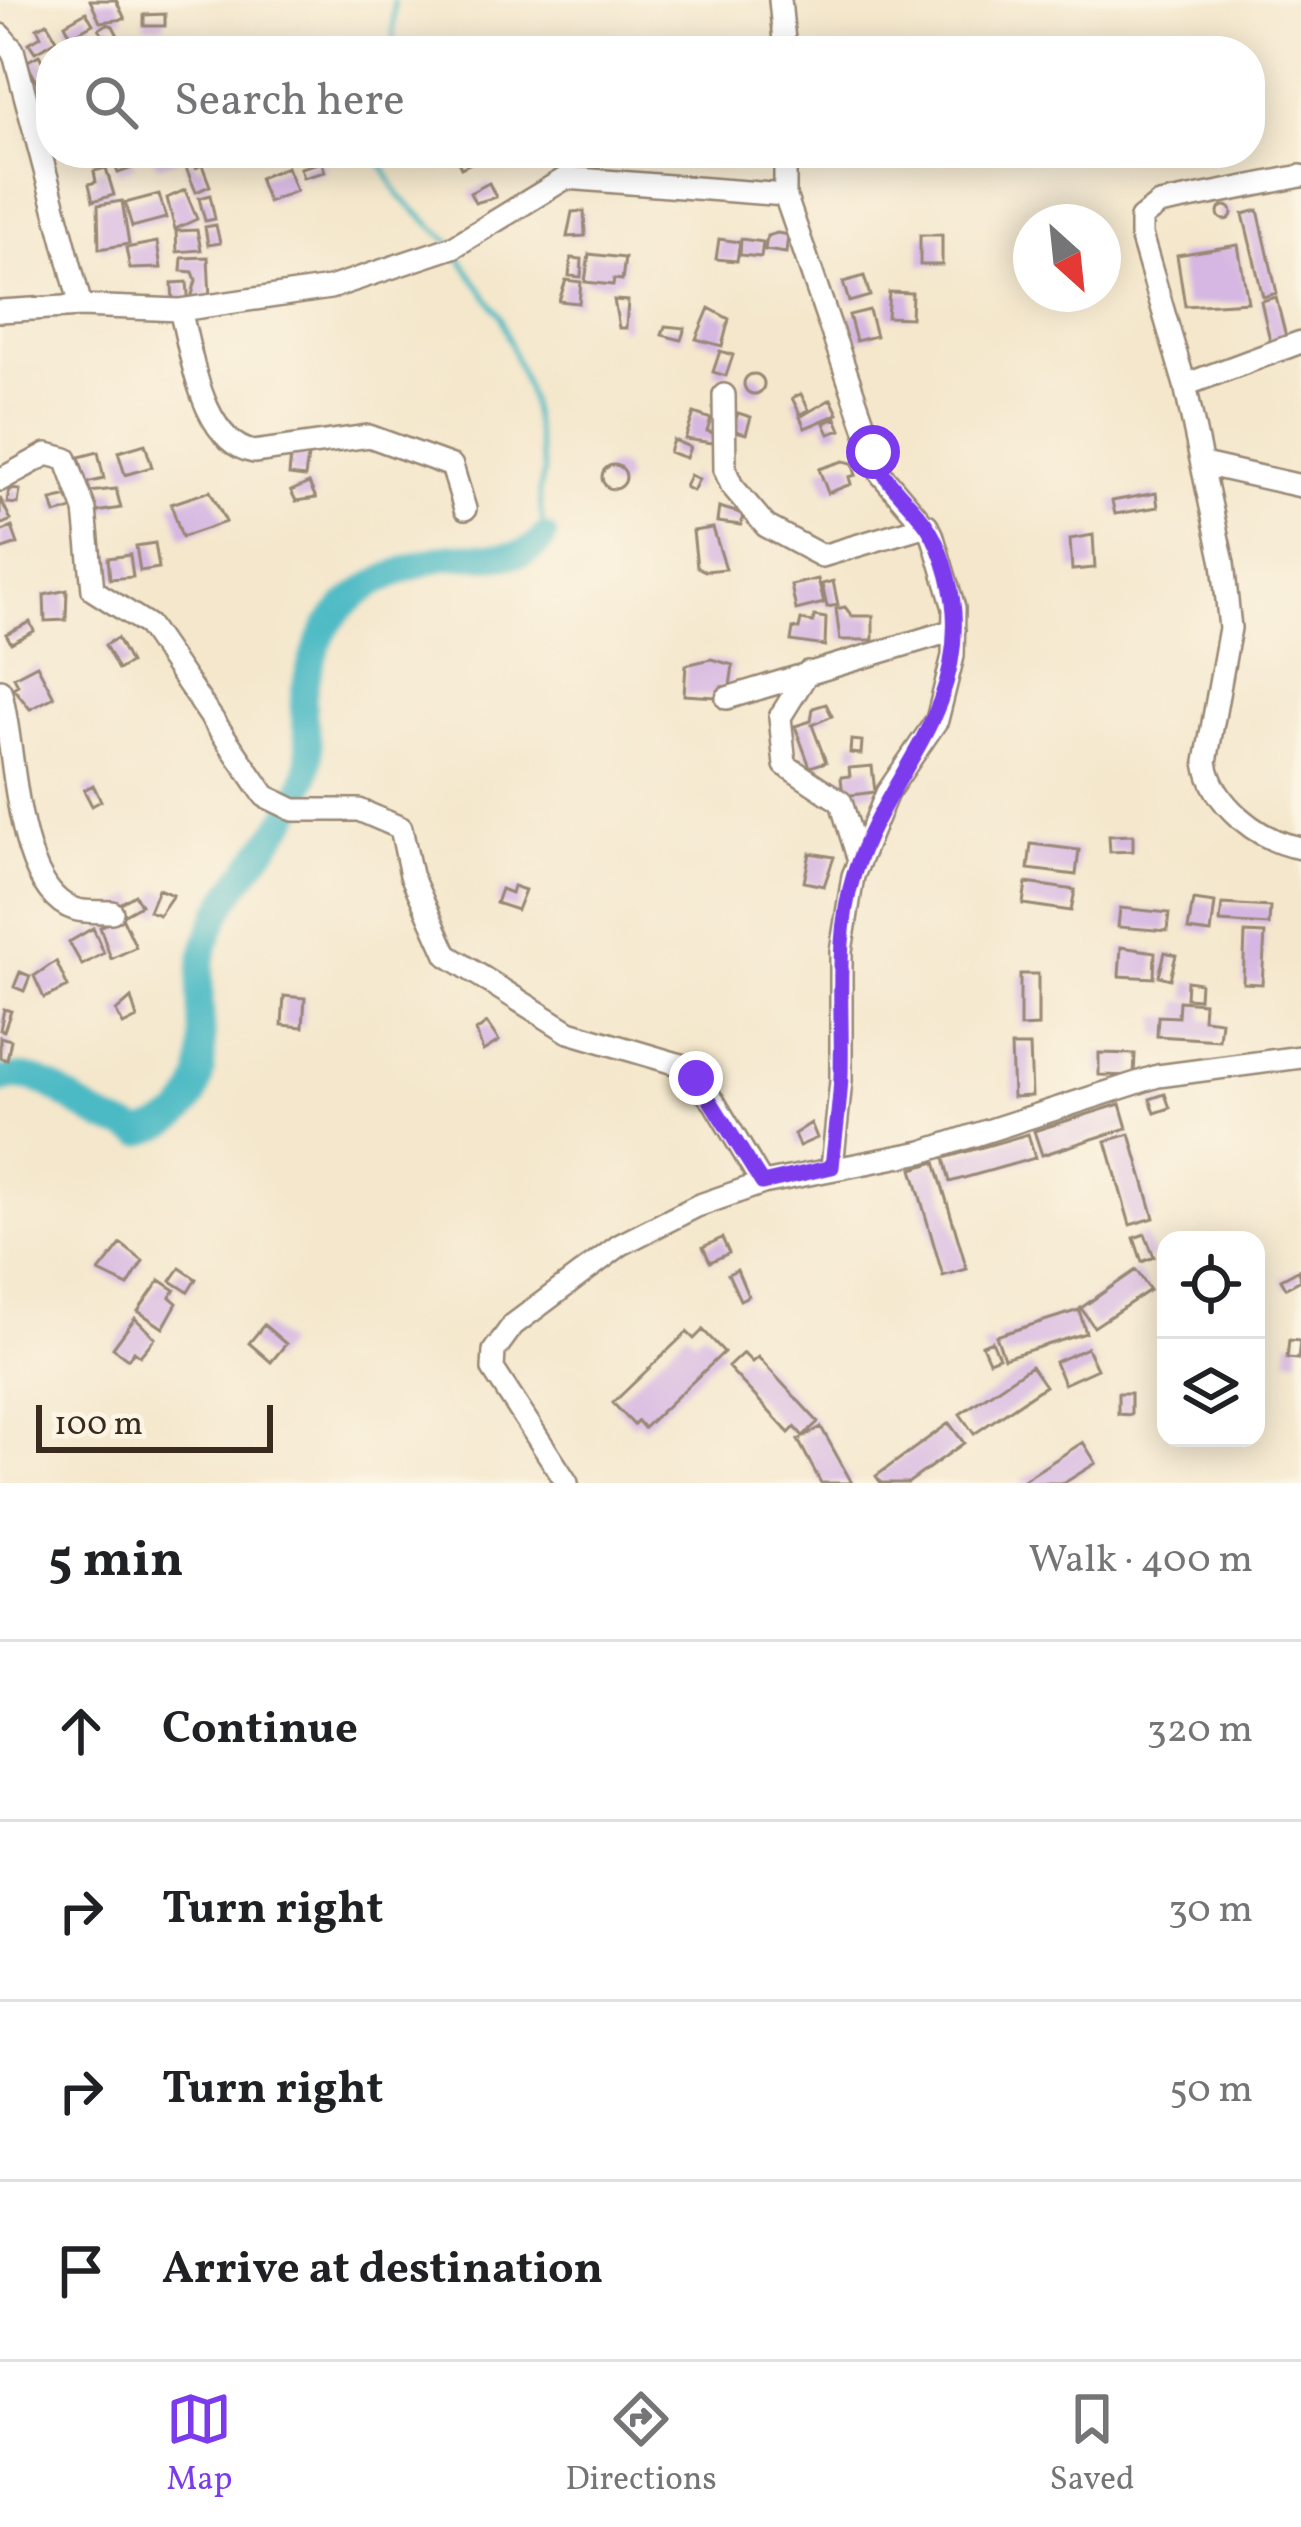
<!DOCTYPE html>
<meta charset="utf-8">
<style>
body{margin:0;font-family:Vollkorn,serif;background:#f2f2f2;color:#202124}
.controls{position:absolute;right:36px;bottom:36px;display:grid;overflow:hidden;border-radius:24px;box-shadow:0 6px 30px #0003}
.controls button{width:108px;height:108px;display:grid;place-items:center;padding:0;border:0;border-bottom:3px solid #e0e0e0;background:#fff;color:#202124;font:60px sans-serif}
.compass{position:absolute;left:1013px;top:204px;width:108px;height:108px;border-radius:50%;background:#fff;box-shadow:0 6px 30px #0003;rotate:153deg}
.scale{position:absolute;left:36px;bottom:30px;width:237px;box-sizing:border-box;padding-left:12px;border:6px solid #3b2a1e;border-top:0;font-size:33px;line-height:42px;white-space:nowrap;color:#3b2a1e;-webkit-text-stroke:9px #fcf5e5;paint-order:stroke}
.stop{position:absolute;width:36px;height:36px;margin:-27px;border:9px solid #7c3aed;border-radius:50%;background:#fff}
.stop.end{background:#7c3aed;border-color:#fff;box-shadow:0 3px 12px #0008}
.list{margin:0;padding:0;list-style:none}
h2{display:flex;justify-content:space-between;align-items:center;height:156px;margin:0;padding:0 48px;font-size:51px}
h2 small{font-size:39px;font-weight:400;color:#757577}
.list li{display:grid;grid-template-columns:78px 1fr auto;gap:36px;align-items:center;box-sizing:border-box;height:180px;padding:0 48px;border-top:3px solid #e0e0e0}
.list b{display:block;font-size:45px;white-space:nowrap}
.list em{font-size:39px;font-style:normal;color:#757577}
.icon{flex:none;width:66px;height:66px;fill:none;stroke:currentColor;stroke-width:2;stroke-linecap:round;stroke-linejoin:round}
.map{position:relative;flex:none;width:1301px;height:1483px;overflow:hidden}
.search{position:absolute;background:#fff;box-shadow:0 6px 30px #0003;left:36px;right:36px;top:36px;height:132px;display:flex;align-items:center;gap:30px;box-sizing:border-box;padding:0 42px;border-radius:48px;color:#757577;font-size:45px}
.sheet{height:876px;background:#fff}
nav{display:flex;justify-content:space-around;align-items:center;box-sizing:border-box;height:168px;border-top:3px solid #e0e0e0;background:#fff;font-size:33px;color:#757577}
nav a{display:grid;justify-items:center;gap:6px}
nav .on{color:#7c3aed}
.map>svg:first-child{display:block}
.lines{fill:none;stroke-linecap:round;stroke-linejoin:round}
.stream{stroke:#4bbac4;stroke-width:4.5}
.river{stroke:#4bbac4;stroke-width:27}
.building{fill:#d6b6e2}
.minor-casing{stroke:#988875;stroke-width:26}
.minor{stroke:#fff;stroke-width:21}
.route{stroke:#7c3aed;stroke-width:15}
</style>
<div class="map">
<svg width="1301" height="1483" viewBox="0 0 1301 1483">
<rect width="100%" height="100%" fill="#fcf5e5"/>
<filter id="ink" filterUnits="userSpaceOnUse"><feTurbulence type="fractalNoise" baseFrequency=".00833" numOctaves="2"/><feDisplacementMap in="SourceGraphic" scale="24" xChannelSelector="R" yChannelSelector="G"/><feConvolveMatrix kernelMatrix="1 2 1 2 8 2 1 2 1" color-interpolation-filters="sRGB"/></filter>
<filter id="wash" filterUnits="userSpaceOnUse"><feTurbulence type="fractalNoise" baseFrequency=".004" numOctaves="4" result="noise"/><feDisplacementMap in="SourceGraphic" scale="48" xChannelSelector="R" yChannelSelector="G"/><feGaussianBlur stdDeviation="2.7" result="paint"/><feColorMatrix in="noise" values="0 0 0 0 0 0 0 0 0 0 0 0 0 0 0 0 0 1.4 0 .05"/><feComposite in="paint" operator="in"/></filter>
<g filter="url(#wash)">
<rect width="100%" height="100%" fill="#f4e7cc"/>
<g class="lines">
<path class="stream" d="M393,51L394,0
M375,153L400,197L451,243
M456,253L500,316L529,395L544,471L539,492L544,537"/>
<path class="river" d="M0,1081C41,1065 70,1104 104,1119C117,1125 128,1126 140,1133C236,1110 189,1021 203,956C221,877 291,840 308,768C313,749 303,724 303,704C303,685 314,652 323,634C345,591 398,569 442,558C477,550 521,569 544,537"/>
</g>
<g id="blocks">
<path class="building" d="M90,0H116L125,19L100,22Z
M86,12L93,24L71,36L65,24Z
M165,14V26H144V15Z
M47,23L57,40L35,52L29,43L41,36L37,28Z
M107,24L113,26L126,51H111L99,29Z
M39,55L45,66L51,62V74L38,84L26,62Z
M151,153H174L178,160L158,167Z
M454,153H474L477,160L461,168Z
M131,157L135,167L118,173L114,163Z
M193,160L196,168L202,165L210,186L196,192L184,163Z
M322,162L325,172L303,178L300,168Z
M287,167L296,191L268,202L259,178Z
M106,168L114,195L93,201L89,184L96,182L94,171Z
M489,183L496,197L475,203L470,193Z
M185,190L197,219L175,229L167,198Z
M159,194L166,218L132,227L125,203Z
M210,195L215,219L205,221L199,198Z
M122,201L129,244L99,249L98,205Z
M1218 213a7 7 0 1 1 14 0a7 7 0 1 1-14 0Z
M1258,210L1277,293L1263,297L1243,214Z
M584,211L585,236L567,237L572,212Z
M216,225L220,243L208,245L205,227Z
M197,230L201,250L177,252L176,231Z
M777,233L788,235L786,253L765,250L767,236Z
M920,235H942V265H920Z
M719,239L740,242L737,261L716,259Z
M741,239L763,242L761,257L740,255Z
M157,242L161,268L130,269L126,248Z
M1238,245L1248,302L1185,306L1177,255Z
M589,254L625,258L622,280L614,279L613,285L585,282Z
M208,257L210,298L191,299L196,280L193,272L181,271L182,258Z
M571,258L582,259L581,277L569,276Z
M864,276L870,296L849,302L843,282Z
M566,280L581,282L579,303L559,301Z
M187,282L189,307L173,305L172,283Z
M889,292L912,293L911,318L887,317Z
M1276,297L1287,341L1271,345L1261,301Z
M614,300L628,301L626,328H619Z
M709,308L729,319L722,346L696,339Z
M869,310L876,336L856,341L849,315Z
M665,326L685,328L681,340L662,335Z
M720,351L733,355L726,376L713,372Z
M744 384a10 10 0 1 1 20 0a10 10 0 1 1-20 0Z
M801,394L809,410L800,414L792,398Z
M831,399L838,414L805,428L800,417Z
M694,413L711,419L707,431L716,434L713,443L685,439Z
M738,413L751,417L746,434L732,430Z
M836,418L841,430L829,434L824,423Z
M673,440L690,447L686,458L669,452Z
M145,444L152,467L125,475L118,452Z
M98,452L104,479L86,483L79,457Z
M291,454L308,456L305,477L289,475Z
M843,461L852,463L856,475L849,477L851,484L828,493L819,469Z
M602 477a12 12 0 1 1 24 0a12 12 0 1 1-24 0Z
M690,475L699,479L693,491L685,487Z
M309,483L316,498L296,501L291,491Z
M9,489L20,490L18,504L7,503Z
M116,489L121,508L96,512L89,492Z
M210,491L226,522L182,537L171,504Z
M1156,493L1158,507L1115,514L1112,501Z
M69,496L73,509L55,514L51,500Z
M0,498L11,520L0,525Z
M719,507L743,514L741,525L717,522Z
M12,527L18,544L0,550V532Z
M713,528L726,569L705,571L697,567L693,531Z
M1093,535L1095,568L1072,570L1070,539Z
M155,543L159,568L140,571L136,546Z
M130,555L133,577L110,579L108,558Z
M818,579L824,603L796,610L791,585Z
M833,581L838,605L827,607L822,584Z
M67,590L66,620L45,621L44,595Z
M845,607L852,616H873V640H840L836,609Z
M814,616L826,618L825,646L791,641L793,628L799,629L801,620L813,622Z
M30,622L34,631L11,643L6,634Z
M117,638L130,663L118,670L105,645Z
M711,659L733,665L730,686L721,687L716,697L684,695L686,665Z
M37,665L54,697L30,709L13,688L18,685L14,677Z
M826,704L832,716L812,725L826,762L810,767L795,726L811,721L813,708Z
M851,740L862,741L861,754L850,753Z
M872,766L875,792L843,796L841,777L850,776L849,768Z
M93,785L101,801L92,806L84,790Z
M1133,835V851L1110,852L1109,836Z
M1031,844L1079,850L1076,875L1028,869Z
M810,853L834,857L824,886L804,882Z
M1026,883L1075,890L1071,911L1023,904Z
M513,886L525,890L517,910L496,903L501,889L511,893Z
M158,889L173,895L159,915L149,911Z
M135,895L141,905L121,916L116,906Z
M1193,900L1215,903L1211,933L1188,930Z
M1222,904L1270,907L1269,925L1220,922Z
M1120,908L1169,913L1167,931L1118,927Z
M122,917L136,947L111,959L100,927Z
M93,928L104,953L82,965L69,942Z
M1245,933L1265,934L1262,984L1243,983Z
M1121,947L1155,952L1154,978L1119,976Z
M1165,952L1176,955L1170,979L1159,976Z
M56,961L68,987L44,998L34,976Z
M20,972L30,976L24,991L14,987Z
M1020,974H1038V1026L1020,1027Z
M1187,981L1200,983L1199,999L1186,998Z
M284,996L305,998L303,1027L282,1025Z
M131,998L137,1018L123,1025L116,1011Z
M1179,1001L1204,1003L1203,1019L1221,1021L1219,1040L1157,1036L1158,1016L1178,1017Z
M4,1009L11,1011L4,1031L0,1030Z
M487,1023L499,1041L483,1051L476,1031Z
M0,1037L11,1040L7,1060L0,1058Z
M1011,1046H1030L1032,1096L1013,1097Z
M1099,1053L1135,1054L1134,1076L1099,1075Z
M1165,1094L1170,1108L1155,1113L1150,1099Z
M1120,1104L1127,1128L1042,1155L1034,1131Z
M811,1123L817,1138L799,1146L794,1134Z
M1028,1134L1035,1158L950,1182L944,1158Z
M1130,1134L1154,1218L1130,1225L1106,1141Z
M935,1162L967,1269L943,1276L912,1169Z
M1145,1234L1154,1257L1142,1262L1134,1238Z
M722,1238L729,1253L710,1262L703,1247Z
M121,1244L143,1261L128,1286L99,1272Z
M180,1268L196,1279L188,1292L171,1281Z
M737,1270L748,1296L740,1300L728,1274Z
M1136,1270L1150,1290L1094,1327L1081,1308Z
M1298,1270L1301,1280L1286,1288L1281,1279Z
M160,1280L175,1290L170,1297L177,1303L163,1328L138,1311Z
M1079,1310L1086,1333L1004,1358L996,1336Z
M135,1318L155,1338L140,1356L134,1351L128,1359L113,1348Z
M264,1325L286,1344L271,1362L249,1343Z
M703,1330L724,1352L644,1428L638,1421L634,1425L613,1403L687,1332L694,1339Z
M1289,1340L1300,1341L1298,1359L1287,1358Z
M992,1341L999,1357L989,1361L982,1345Z
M1087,1348L1097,1369L1064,1384L1055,1362Z
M743,1353L752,1362L758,1357L818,1422L803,1436L795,1427L789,1433L728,1367Z
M1031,1366L1045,1386L974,1434L960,1414Z
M1118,1393H1131V1415L1118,1414Z
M949,1423L964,1443L908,1483H881L876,1476Z
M821,1427L852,1483H821L798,1440Z
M1083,1442L1096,1463L1064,1483H1019Z"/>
</g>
</g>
<g filter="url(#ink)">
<use href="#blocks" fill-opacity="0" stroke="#988875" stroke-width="3"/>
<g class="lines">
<defs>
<path id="minor" d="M780,0L785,51
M0,35L13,50L81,306
M785,153V195L881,474L932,534L954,608L953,656L937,720L887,793L853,876L841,951V1081L832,1167
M1301,176L1159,204L1141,218V235L1185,385L1223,563L1230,628L1206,762C1212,804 1259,841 1301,848
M180,310C192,353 201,442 254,452L369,436L452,466L465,509
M0,311L81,306L180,310L330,288L453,247L566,178L785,195
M1185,385L1301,342
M724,395L725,470L732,486L766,526L822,556L927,525
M1203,464L1301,486
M0,480L47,454L66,459L85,510L93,590L148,625L265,796L294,810H359L401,828L411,875L447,955L569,1032L681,1065L714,1102L762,1183
M808,672L780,717L785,765L841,802L859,861
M0,690C16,742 13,889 74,909C84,913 100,911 112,912
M727,698L954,630
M567,1483L493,1369L494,1351L513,1325L620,1245L697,1206L763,1183L922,1152L1158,1076L1301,1057"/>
</defs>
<use href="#minor" class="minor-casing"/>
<use href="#minor" class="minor"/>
</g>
</g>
<g class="lines" filter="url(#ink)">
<path class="route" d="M696,1078L762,1183L832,1167C835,1136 840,1106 841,1075C843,1009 834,938 854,874C884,778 961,720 954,612C952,584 940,540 921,518C902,494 884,482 873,452"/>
</g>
</svg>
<div class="controls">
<button><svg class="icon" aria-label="locate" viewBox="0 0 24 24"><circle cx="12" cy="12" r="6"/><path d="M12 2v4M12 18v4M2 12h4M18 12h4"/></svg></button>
<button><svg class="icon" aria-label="layers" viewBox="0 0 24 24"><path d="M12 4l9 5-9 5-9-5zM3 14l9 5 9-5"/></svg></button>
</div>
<svg class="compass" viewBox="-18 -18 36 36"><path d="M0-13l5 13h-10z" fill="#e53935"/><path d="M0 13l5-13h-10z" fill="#757577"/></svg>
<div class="scale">100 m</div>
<div class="stop" style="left:873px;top:452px"></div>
<div class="stop end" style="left:696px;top:1078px"></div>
<div class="search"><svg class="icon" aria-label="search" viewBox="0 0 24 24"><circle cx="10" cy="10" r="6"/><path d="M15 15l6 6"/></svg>Search here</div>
</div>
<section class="sheet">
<h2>5 min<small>Walk · 400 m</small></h2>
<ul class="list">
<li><svg class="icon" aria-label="ahead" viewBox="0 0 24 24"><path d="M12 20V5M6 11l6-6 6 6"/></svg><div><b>Continue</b></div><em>320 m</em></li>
<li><svg class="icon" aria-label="right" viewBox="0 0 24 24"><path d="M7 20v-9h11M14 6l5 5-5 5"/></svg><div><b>Turn right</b></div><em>30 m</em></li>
<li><svg class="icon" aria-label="right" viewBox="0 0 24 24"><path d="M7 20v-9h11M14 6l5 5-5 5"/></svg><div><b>Turn right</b></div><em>50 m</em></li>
<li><svg class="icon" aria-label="arrive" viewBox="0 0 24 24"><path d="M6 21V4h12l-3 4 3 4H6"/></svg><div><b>Arrive at destination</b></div></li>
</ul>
</section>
<nav>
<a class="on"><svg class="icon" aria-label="map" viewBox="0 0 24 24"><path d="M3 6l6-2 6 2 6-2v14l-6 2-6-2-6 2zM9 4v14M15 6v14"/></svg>Map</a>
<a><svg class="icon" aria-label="directions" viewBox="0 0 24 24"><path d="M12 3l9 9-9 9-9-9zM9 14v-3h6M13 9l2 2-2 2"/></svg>Directions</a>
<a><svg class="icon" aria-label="saved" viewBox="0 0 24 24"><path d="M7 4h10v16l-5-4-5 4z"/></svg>Saved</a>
</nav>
